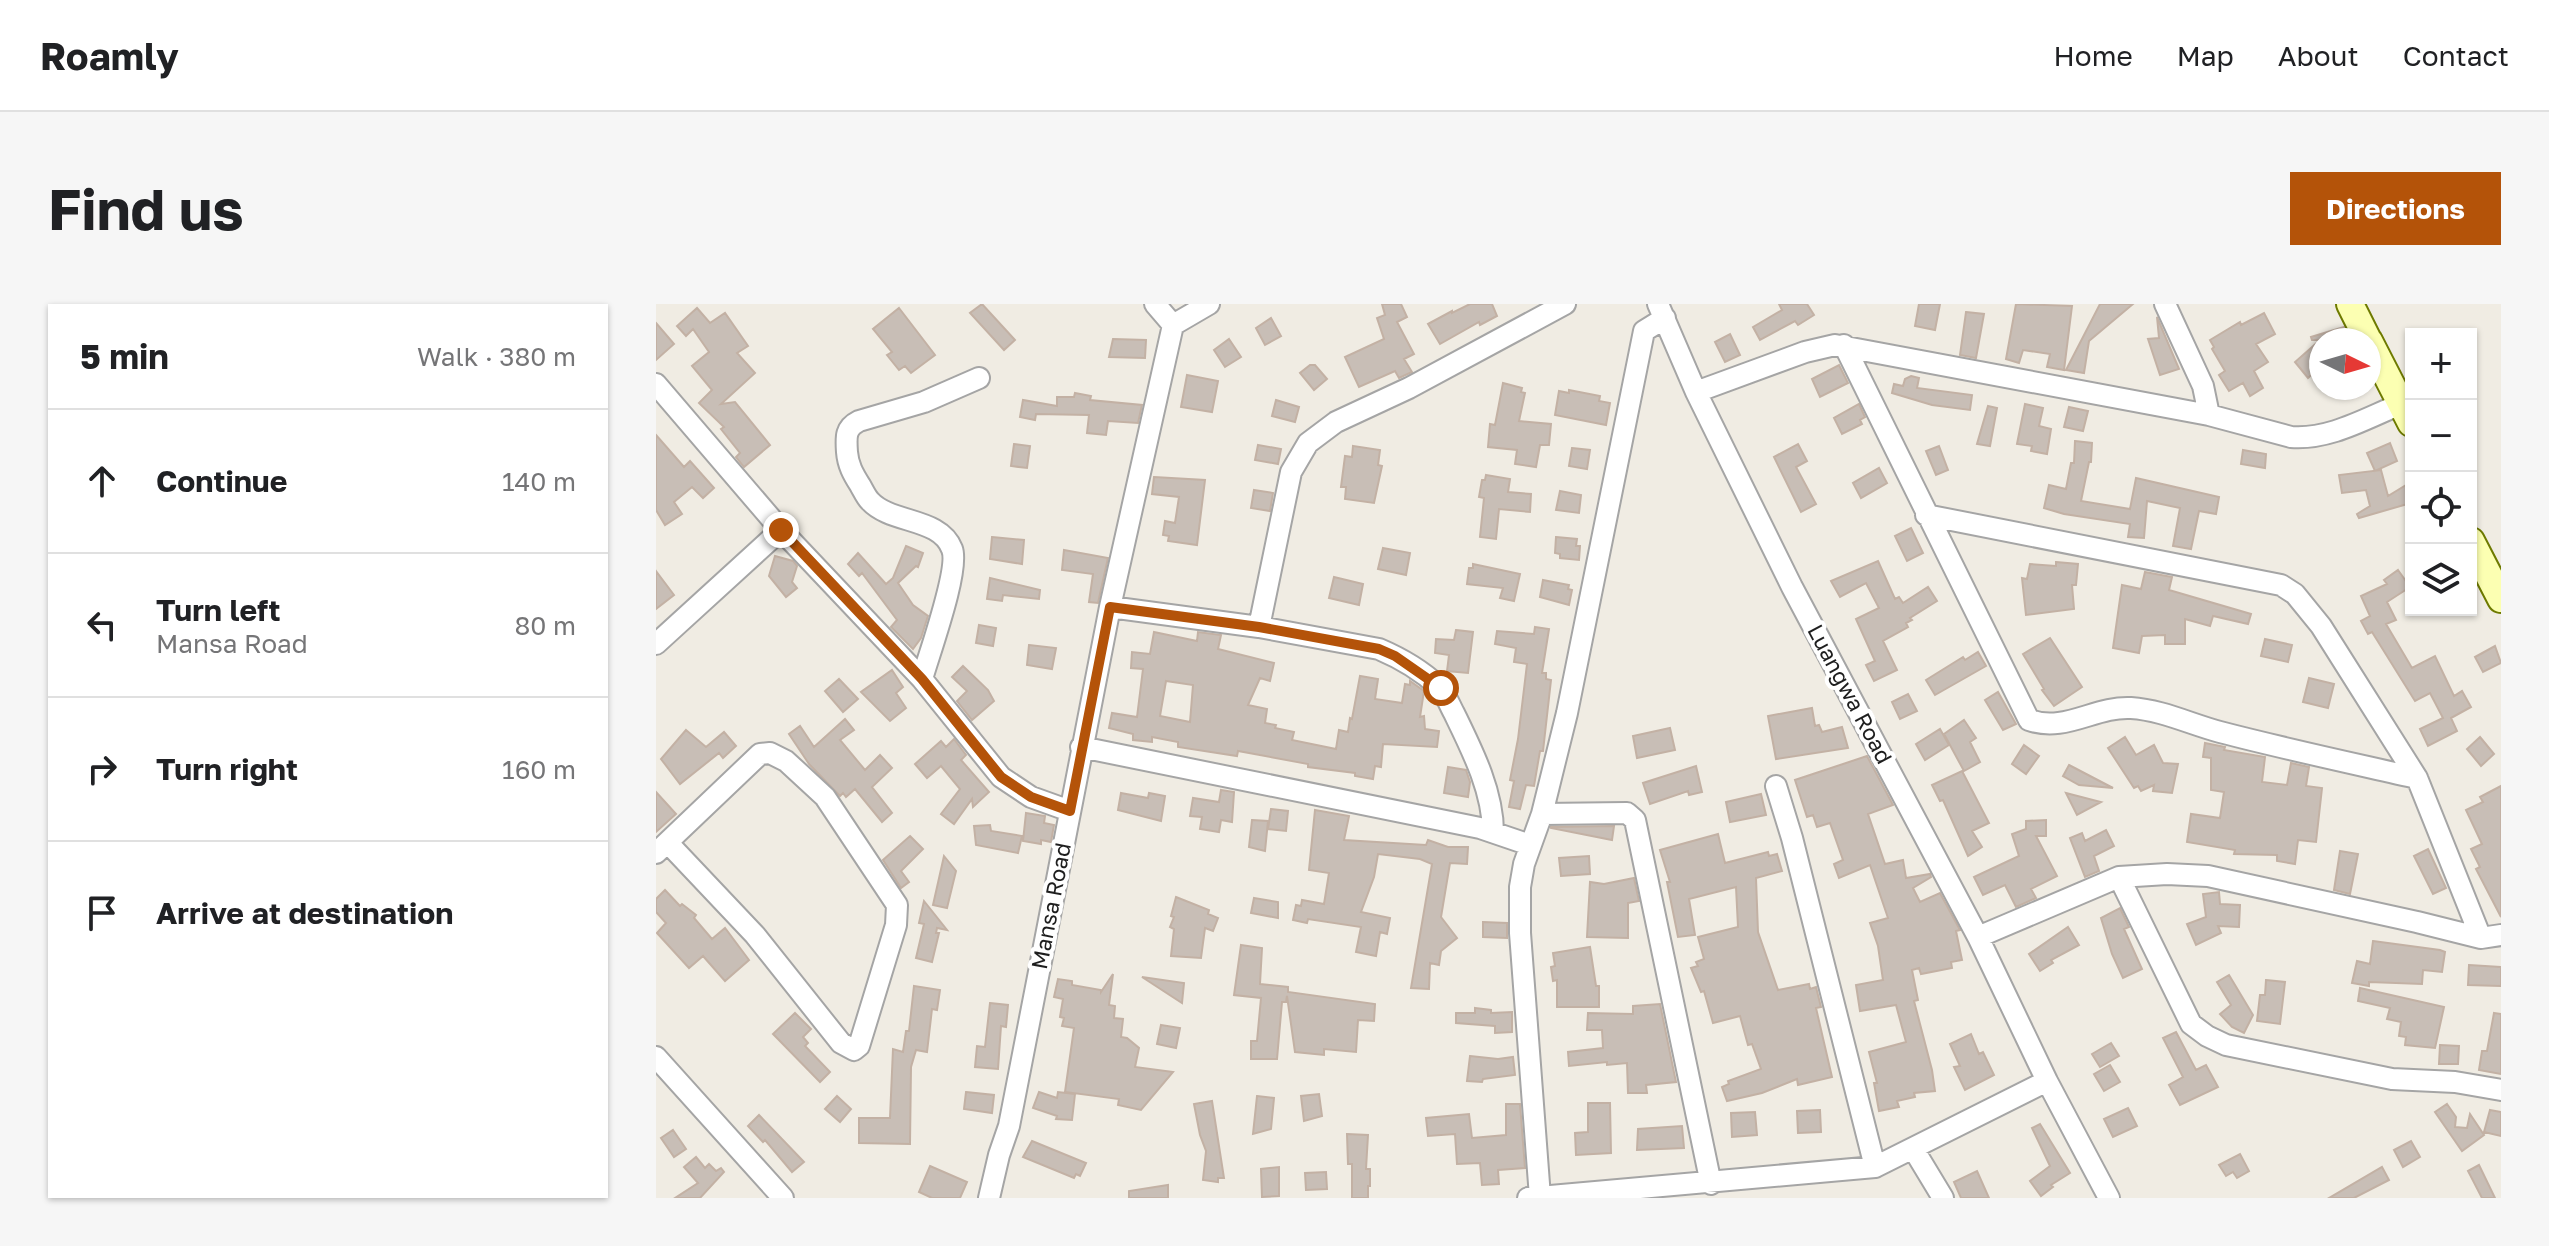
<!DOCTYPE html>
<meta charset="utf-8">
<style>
body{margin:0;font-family:"Golos Text",sans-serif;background:#f6f6f6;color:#202124}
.controls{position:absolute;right:24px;top:24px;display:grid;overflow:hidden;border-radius:0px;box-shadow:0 2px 6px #0004}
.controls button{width:72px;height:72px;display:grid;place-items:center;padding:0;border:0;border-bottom:2px solid #e0e0e0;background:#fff;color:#202124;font:40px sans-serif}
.compass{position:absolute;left:1653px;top:24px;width:72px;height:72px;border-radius:50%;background:#fff;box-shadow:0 2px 6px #0004;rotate:95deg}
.stop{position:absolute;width:24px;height:24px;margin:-18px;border:6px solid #b45309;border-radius:50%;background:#fff}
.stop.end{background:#b45309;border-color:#fff;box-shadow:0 2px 8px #0008}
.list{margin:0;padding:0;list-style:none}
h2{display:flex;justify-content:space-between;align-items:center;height:104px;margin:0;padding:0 32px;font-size:34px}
h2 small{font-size:26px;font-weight:400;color:#757577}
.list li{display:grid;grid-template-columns:52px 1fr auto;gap:24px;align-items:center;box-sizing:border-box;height:144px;padding:0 32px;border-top:2px solid #e0e0e0}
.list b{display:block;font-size:30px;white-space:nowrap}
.list p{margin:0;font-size:26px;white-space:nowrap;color:#757577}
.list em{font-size:26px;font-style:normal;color:#757577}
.icon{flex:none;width:44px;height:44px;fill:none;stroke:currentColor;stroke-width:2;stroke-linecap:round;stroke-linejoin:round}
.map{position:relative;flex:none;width:1845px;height:894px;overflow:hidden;border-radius:0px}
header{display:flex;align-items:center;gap:48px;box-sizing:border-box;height:112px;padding:0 40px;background:#fff;border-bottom:2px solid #e0e0e0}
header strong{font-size:38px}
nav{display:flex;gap:44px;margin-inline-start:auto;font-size:28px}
.intro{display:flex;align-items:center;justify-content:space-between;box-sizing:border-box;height:192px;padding:0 48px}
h1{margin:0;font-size:56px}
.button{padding:20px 36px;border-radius:0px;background:#b45309;color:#fff;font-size:28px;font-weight:700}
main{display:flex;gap:48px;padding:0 48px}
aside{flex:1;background:#fff;border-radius:0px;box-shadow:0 2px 6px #0004}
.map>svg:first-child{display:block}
.building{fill:#c8beb6;stroke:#c3b1a4;stroke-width:2;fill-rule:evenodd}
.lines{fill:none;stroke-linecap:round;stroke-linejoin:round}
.minor-casing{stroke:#a5a5a5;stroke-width:24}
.secondary-casing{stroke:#6e7a00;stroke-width:30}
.minor{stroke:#fff;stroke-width:20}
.secondary{stroke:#fcffb2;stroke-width:26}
.route{stroke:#b45309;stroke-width:10}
.labels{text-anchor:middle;stroke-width:8;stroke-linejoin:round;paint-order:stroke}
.street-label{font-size:22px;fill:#1e1e1e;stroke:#fff}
</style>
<header>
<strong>Roamly</strong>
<nav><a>Home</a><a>Map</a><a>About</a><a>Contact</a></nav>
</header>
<div class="intro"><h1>Find us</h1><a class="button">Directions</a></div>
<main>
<aside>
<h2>5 min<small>Walk · 380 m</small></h2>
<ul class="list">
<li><svg class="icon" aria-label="ahead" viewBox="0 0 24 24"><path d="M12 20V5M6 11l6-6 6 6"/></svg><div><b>Continue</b></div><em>140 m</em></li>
<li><svg class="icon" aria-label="left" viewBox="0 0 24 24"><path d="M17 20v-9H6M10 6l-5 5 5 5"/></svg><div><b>Turn left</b><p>Mansa Road</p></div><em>80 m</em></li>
<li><svg class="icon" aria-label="right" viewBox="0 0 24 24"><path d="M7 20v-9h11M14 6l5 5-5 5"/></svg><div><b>Turn right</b></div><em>160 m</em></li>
<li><svg class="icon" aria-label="arrive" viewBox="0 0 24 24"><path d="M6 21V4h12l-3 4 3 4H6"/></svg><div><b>Arrive at destination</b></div></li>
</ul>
</aside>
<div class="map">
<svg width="1845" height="894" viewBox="0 0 1845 894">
<rect width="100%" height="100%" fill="#f0ece3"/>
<path class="building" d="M326,0L359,36L348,46L314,9Z
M726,0H745L751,13L741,18L758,50L748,55L756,68L743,74L739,67L703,83L689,53L728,35L721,14L729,11Z
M814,0H836L841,12L824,21L823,18L784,40L772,20L796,7V9Z
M1123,0H1151L1158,11L1142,21L1139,17L1104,36L1097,23L1126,6Z
M1263,0H1284L1279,26L1259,22Z
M1360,0L1416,2L1408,66L1391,63L1394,50L1367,46L1363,59L1350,55Z
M1444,0H1477L1433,37L1428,69L1410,66Z
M41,4L54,19L69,9L92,42L81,49L99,69L65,100L79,98L114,141L88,163L80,153L84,149L65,125L68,123L43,99L56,86L36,62L53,48L37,25L30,32L21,22Z
M243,4L279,51L255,69L249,62L243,66L231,51L236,48L217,25Z
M1310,8L1328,10L1320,54L1304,51Z
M1608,9L1619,30L1600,40L1612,58L1598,67L1607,84L1594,92L1587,79L1573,87L1563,71L1569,67L1556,45L1558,43L1554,36L1584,18L1585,21Z
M1501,13L1523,65L1504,71L1492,35L1503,34Z
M615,14L625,32L609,41L600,24Z
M0,19L18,40L0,56Z
M1688,23L1694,36H1665V62L1652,74L1639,58L1664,36H1656L1655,33Z
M1074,30L1084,51L1069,58L1059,38Z
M457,35L490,36L489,54L453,53Z
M573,35L585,53L569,63L558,46Z
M654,61H659L671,75L658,86L644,69Z
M1183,61L1192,79L1164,93L1156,75Z
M531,71L562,77L556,108L525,103Z
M1255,72L1263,74L1261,84L1316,91L1314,106L1276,101L1236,89L1238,80L1247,82L1249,75Z
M847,79L866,84L865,88L869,89L863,117L895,120L893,141H884L880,163L859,160L861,146L832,143L834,120L839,121Z
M913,86L944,92L943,97L954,99L950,121L899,111L903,87L913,89Z
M419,89L435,92L434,96L486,101L482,119L452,117L450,131L431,129L433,111L380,110L379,116L364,113L367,96L401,102V93H418Z
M620,96L643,103L639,118L616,112Z
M1203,100L1209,113L1204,116L1206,120L1186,130L1178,114Z
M1369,100L1387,104L1383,122L1395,125L1391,150L1375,147L1376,142L1361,140Z
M1332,102L1341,104L1334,142L1321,140Z
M1413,103L1432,107L1427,127L1408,123Z
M0,131L28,163L34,157L58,184L47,194L36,183L18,198L26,210L9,221L0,206Z
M1419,137L1436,139L1435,158H1433L1425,197L1474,205L1480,174L1563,193L1560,210L1543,207L1535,245L1517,242L1524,204L1491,197L1488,234L1472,233L1474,220L1408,210L1388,204L1393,181L1410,185L1415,159H1418Z
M1734,139L1741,157L1719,167L1711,149Z
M358,140L374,142L371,164L355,162Z
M1142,140L1151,157L1140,163L1160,200L1145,208L1118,153Z
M602,141L625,145L622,160L599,156Z
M697,142L724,146L722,161L726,162L718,199L689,195L690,183H685L689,152L696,153Z
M1283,142L1292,166L1280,171L1270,147Z
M916,144L934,146L931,165L913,162Z
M1587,146L1610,150L1609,164L1585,160Z
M1223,164L1231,179L1205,194L1197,179Z
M1725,166L1732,192L1755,178V199L1703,214L1701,210L1714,202L1710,186L1686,189L1683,171Z
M830,171L854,175L852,188L875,190L874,208L843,205L840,235L824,233L828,194L823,193L826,176H829Z
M498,173L549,176L541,241L512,237L513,232L507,231L509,217L519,219L523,193L496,190Z
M598,186L617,189L614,207L595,204Z
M904,187L925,191L923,209L900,206Z
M1255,224L1267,249L1251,257L1239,232Z
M336,233L368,236L366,260L334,255Z
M900,233L921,235L920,242H924L923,256L904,254V250L899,249Z
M250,242L267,249L262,263L260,262L242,279L257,301L272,312L265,334L257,345L235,323L241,316L206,269L203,272L192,260L202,249L230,280L237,274Z
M727,244L754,249L750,271L722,265Z
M408,246L452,254L442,299L433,298L437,270L406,266Z
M119,252L137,257L141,262L136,278L141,284L130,293L113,272Z
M1222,257L1239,295L1243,293L1247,299L1272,283L1281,297L1254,314L1256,316L1250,319L1252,323L1227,337L1241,366L1218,377L1210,361L1219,357L1200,315L1223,304L1210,279L1184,293L1175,277Z
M1400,258L1422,260L1420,281H1416L1418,305L1370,311L1366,274L1371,275L1374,260L1400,262Z
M817,260L864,270L858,297L844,294L847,284L811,280L813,264H817Z
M1742,266L1754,283L1731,298L1740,316L1730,320L1756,364L1779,352L1798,392L1806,387L1815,403L1795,414L1801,427L1772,442L1764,425L1787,414L1774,389L1759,397L1716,328L1712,330L1705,317L1714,312L1705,292L1731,280L1728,276Z
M0,267L18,291L0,305Z
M1489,268L1516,273L1513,286L1595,310L1592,320L1557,312L1554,322L1529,315V340H1509V331L1486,332L1483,349L1457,344L1466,281L1485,285Z
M678,273L707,280L703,301L673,294Z
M334,274L384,286L383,295L347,291L346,297L331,295Z
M887,276L913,281L912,285L916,286L913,301L884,293Z
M323,321L340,324L337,342L320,339Z
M879,323L893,325L886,369H890V375L895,376L887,447H884L878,482L870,481L864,505L853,503L858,477L854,476L862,435L871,360L858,358L860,344L839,340L841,327L878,330Z
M800,326L817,328L812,369L791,367L793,351L779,349L780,335L798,336Z
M498,328L541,337L542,328L565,331L562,345L618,359L614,377L604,374L592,401L611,405L609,419L620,421L619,424L638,428L636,436L680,445L683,426L692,428L694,414L696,415L704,372L722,375L719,395L746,399L749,380L754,381V377L768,387L764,413L768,412L769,425L783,427L781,443L727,440L725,463L719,462L717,475L699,472V469L652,463V460L582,447L581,452L522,443V438L496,433V438L477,436V430L453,424L456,409L481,413L487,365L475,364L476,348L494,350ZM510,377L537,381L534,418L504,412Z
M1394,334L1426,383L1398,402L1386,386L1388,385L1367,350Z
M1609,335L1636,341L1632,358L1605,352Z
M373,341L400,344L396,365L371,361Z
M1839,342L1845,359L1827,368L1819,353Z
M1322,348L1330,362L1279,391L1270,376L1307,353L1309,356Z
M307,362L332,386L338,397L316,416L301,397L311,387L296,373Z
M236,366L247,383L240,389L250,404L234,417L205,388Z
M1653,374L1678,380L1672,404L1647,398Z
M183,375L202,395L187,408L169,387Z
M1342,388L1360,420L1347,426L1329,396Z
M1252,390L1261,407L1244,415L1236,398Z
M1156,404L1159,422L1163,421L1166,428L1186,423L1192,444L1120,455L1112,412Z
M189,415L198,426L184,436L209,466L224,451L236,464L216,483L236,509L226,518L199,485L190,493L187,489L184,492L153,460L133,430L144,422L158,443Z
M1308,416L1320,434L1314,438L1324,458L1308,467L1288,430Z
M1014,424L1019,446L981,454L977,432Z
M1284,425L1293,441L1269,456L1260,440Z
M30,426L50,443L68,428L80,442L67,454L63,449L24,480L5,455Z
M1469,433L1480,451L1498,441L1507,459L1522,460L1516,489L1497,487L1498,481L1485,487L1482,482L1478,484L1452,444Z
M1824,433L1838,450L1825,462L1811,445Z
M298,435L310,451L305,456L333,488L317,503L316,495L298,520L285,510L304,485L285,462L271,474L259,460L285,437L290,443Z
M1549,439L1569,443L1568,446L1609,453L1606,478L1631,481L1635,459L1653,463L1650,482L1666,484L1660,538L1642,536L1639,560L1621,557V551L1578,550L1579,546L1531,538L1535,510L1564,514L1568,488L1555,486V454L1547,453Z
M1368,441L1383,452L1370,470L1356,460Z
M1211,452L1237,501L1212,510L1229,560L1247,556L1250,574L1274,570L1275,573L1257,584L1264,598L1284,589L1304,626L1300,627L1306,656L1295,658L1296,664L1265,670L1263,664L1256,666L1262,696L1258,697L1276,766L1279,787L1258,789L1259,793L1241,797L1243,803L1223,807L1218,779H1221L1213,748L1250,738L1240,701L1204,707L1200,681L1227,676L1222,642L1214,619L1232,614L1214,561L1183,574L1178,560L1187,556L1174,519L1161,523L1157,511L1151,513L1139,476Z
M1413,461L1457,484L1423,481L1407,472Z
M1040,462L1046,488L1033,491L1032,487L994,500L987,479Z
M792,463L810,466L814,478L812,493L788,489Z
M1306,467L1333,519L1316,527L1326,543L1312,552L1287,496L1284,497L1276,481Z
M1845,482V613L1820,565L1824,563L1815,545L1826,540L1810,506L1827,498L1824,493Z
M565,486L578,488L576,518L565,516L563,528L544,525L546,513L534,512L537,494L563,498Z
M0,488L20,510L0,528Z
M465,489L492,494L493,489L509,492L505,517L462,506Z
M1410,489L1445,498L1421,511Z
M1105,490L1110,511L1074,518L1070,498Z
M615,505L632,507L630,527L612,525Z
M659,506L693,512L688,536L770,541L772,536L792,543H812L811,560L794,559L785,613L801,634L785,647L783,661L774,659L773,685L755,684L776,560L764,555L722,550L718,573L705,608L734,614L731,630L724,628L720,652L700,648L705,623L652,615L651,619L637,616L640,601L645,602L646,596L668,600L673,569L653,566Z
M370,509L389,512L388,519L398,521L395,538L385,536V540L367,537Z
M596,516L612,517L609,547L593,543Z
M1390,516V532H1380L1401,572L1375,585L1380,594L1360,603L1349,581L1327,591L1318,573L1363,552L1356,530L1370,525V517Z
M334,521L335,527L366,532L362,549L320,541L318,522Z
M958,522L956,536L895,524V523Z
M1450,526L1458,542L1438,552L1443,567L1429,573L1414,534L1426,529L1429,537Z
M1062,530L1069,559L1112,548L1113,552L1121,550L1126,567L1100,574L1102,628L1122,686L1153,680L1154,685L1160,683L1165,703L1160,704L1176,773L1142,781L1141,775L1106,789L1071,797L1066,783L1073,780L1072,777L1105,765L1096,740L1092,741L1084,712L1057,719L1048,687L1045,688L1035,664L1042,662L1040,658L1048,655L1042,633L1082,623L1080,583L1033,595L1039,631L1022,633L1011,578H1014L1004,546Z
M254,532L267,545L245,567L253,578L245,584L227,556Z
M1772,545L1790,584L1777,590L1758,552Z
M1684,547L1702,550L1694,590L1678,586Z
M288,552L300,567L291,604L277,601Z
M933,552L934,570L905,572L903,554Z
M978,574L983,597L972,599V634L931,633L934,578L948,580Z
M9,586L24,602L26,600L40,611L38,614L56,635L69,624L93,656L69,677L47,652L33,664L1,629L10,619L0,608V595Z
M1563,588L1564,600L1584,601L1583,623L1562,622L1565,629L1540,641L1531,620L1550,613L1547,590Z
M520,593L553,606L552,610L562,614L557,627L549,624L545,654L515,652L518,625L514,623L518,613L515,612Z
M598,594L622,598V614L595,609Z
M268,597L291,626L281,624L280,629H283L276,658L260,654L268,620L263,619Z
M1464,604L1473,623L1468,625L1486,665L1467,674L1456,650L1445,614Z
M827,618L851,619V634L827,633Z
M1412,623L1423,641L1395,656L1397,659L1384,667L1373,650Z
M1717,637L1784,646L1789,648L1786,668L1767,666L1766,680L1713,678V682L1696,679L1701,657L1714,660Z
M585,641L606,644L604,680L632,683V688L719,700L718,717L702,716L700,748L668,745V751L639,748L631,692L630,698H626L621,755H595V737H601L605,694L578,691Z
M934,643L940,682H943V703H901V676L897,677L895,663L899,662L897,649Z
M1813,661L1845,663V682L1812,681Z
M457,670L453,701L459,702L458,714L467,715L465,733L471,734L483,744L479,763L517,768L485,806L462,801L463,795L409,788L418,724L406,722L408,714L404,713L407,695L398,693L402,675L416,677V681L445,686V688Z
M1573,671L1597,711L1588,729L1576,723L1564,710L1575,701L1561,678Z
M486,673L528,679L526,699Z
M1610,676L1629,678L1624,720L1601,717L1604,691H1609Z
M258,682L284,686L281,706L276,705L271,748L260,746L255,763L254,840L203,839V814H234L237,745L247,748L250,727H253Z
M1704,684L1788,703L1779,744L1749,741L1750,733L1743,732L1745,718L1731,715L1734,704L1702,697Z
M334,699L352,701L350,723L345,722L342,765L319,763L321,742L329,743Z
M1004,700L1020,778L990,781L991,789H972L971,759L951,761V758L913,762L912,748L947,744L946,726H931L932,709L977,710V702Z
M819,704L835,706V709L856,708V728L839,729V722L800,719V709H819Z
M139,709L155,725L147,733L152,739L149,742L174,768L164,778L117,730Z
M1838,709L1845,710V770L1823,766L1826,747H1831Z
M505,721L524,724L520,744L501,740Z
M1520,728L1540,766L1550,761L1562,783L1524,801L1513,781L1527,773L1507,734Z
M1315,730L1323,750L1327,748L1338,771L1309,786L1298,763L1304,762L1294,740Z
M1455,739L1463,752L1444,763L1436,750Z
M1784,741L1803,742L1802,760H1783Z
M814,752L842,755L857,753L859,771L827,775L826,778L811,777Z
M1454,761L1464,778L1448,787L1438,770Z
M310,788L338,791L336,809L308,805Z
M383,788L401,794L402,788L419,790L416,816L400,815L401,812L377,804Z
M663,790L666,812L648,817L645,792Z
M181,792L195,805L184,818L169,805Z
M601,792L618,794L615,825L597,830Z
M556,797L568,874H562V878L547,876L550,847L544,831L538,800Z
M932,799H954L955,849L920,851L919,829L932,828Z
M850,800H864L869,864L842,866L843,880L826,881L824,859L801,860L799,830L772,832L770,814L813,810L816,834L850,831Z
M1791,800L1800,813L1799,823L1811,824L1814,810L1828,831L1806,847L1779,808Z
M1472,804L1481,822L1457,833L1448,815Z
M1164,806L1165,828L1142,829L1141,807Z
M1834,806L1845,808V832L1828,828Z
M1099,808L1101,831L1076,833L1075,809Z
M103,811L148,858L136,868L109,836L107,838L92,822Z
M1384,820L1414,869L1395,881L1397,883L1385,892L1374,877L1394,862L1376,824Z
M1026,822L1028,844L981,846L982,825Z
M17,826L30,845L18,853L5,834Z
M691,830L712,831L710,865H714V882H712V894H696V860H692Z
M376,837L430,859L424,872L420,870L418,874L367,853Z
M1755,837L1764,853L1747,863L1738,846Z
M1584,850L1593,867L1581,874L1577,868L1570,872L1563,861Z
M40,853L49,864L53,860L60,867L65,864L68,868L44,894H19L42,879L28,863Z
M1823,861L1839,894H1826L1812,867Z
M274,862L311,878L304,894H276L263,888Z
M623,863V892L606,893L605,865Z
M1726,863L1733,876L1698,894H1673Z
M1321,867L1333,894H1305L1298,878Z
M670,868L671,885L650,886L649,869Z
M512,881V894H473V887Z"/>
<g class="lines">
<defs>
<path id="minor" d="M499,0L517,21
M1002,0L1040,88L1136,283L1322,633L1391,777
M1509,0L1547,82L1553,111
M1188,41L1373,416C1409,429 1439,402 1475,404C1506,406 1534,420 1564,428C1629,445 1695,459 1761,474L1825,634L1845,631
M0,80L125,226L266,375L345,473L375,493L414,507
M1040,88L1149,48L1179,41L1553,111L1635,133C1674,136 1710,114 1745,100
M1270,211L1625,281L1639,290L1665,322L1761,474
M454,303L603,323L635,168L652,139L680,118L753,84L909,0
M603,323L723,345C744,354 766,367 782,382C789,388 793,400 798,409C816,446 837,487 837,528
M0,340L125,226
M266,375C273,350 304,265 296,245C284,213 235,220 214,197C210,193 207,186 204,181C197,170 192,161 191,148C190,133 189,124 203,117L268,98L323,74
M425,443L824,524L874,541
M1120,482L1136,534L1219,863
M886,510L971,509L979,516L1055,880
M0,549L104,450L114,449L130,457L169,493L241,601L240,621L203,742L198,746L185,739L99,631L12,539
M1463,573L1535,720L1551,732L1570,741L1736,775L1799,778L1845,786
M1322,633L1463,573L1511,570L1552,572L1761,618L1825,634
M0,753L127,894
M1258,846L1287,894
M884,893L864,629V583L868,560L886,510L911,409L988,27L1009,14
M333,894L343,851L353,822L454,303L517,21L553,0
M872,894L1219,863L1391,777L1453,894"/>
<path id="secondary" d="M1694,0L1712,36
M1713,37L1755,119
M1815,237L1845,295"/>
</defs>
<use href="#minor" class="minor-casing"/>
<use href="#secondary" class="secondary-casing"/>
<use href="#minor" class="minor"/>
<use href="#secondary" class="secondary"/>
</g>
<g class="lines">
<path class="route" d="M125,226L266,375L345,473L375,493L414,507L454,303L603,323L723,345L739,352L785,384"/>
</g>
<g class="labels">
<g class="street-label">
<text transform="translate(1194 390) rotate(62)" y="8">Luangwa Road</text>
<text transform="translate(395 602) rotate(-79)" y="8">Mansa Road</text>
</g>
</g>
</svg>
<div class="controls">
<button>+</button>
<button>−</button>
<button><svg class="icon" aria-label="locate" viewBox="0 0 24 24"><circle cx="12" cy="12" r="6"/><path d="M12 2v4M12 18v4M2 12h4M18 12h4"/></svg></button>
<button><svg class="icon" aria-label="layers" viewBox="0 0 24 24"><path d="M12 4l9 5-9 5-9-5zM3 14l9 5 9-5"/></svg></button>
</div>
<svg class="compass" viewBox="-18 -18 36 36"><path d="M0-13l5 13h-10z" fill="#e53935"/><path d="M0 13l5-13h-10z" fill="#757577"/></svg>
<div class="stop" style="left:785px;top:384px"></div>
<div class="stop end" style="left:125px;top:226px"></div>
</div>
</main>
